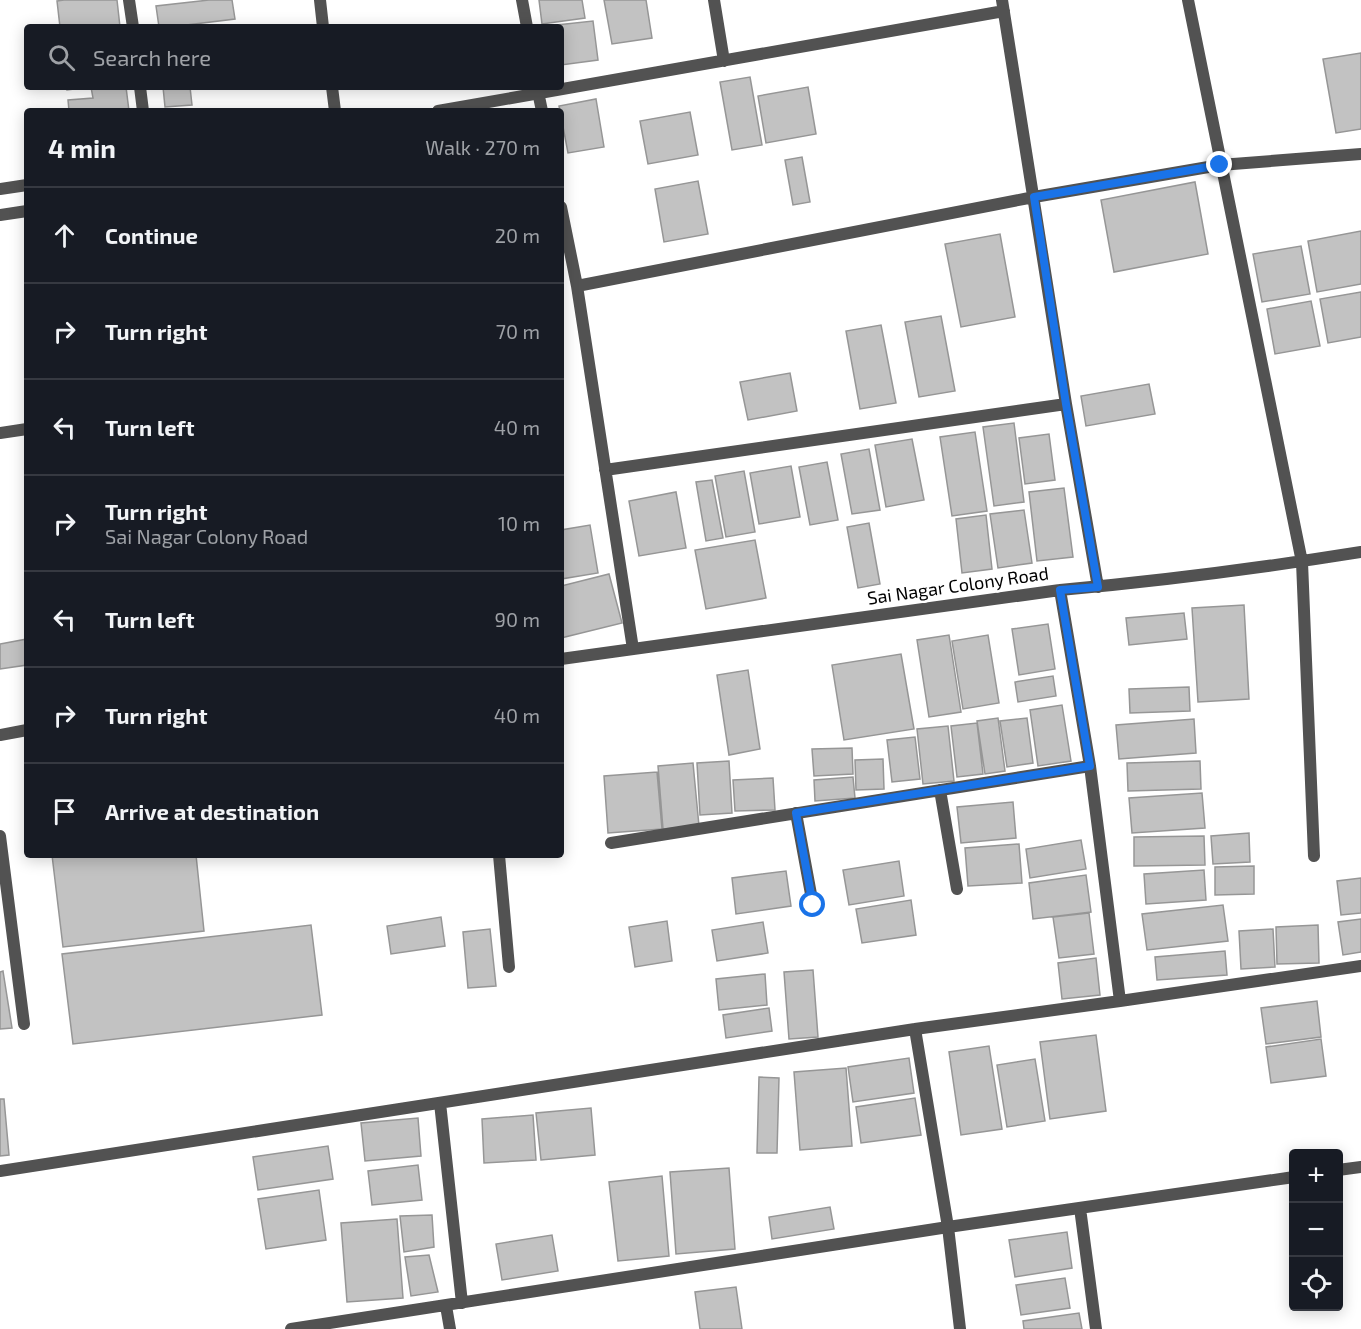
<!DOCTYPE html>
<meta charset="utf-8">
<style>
body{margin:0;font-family:"Exo 2",sans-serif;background:#20242c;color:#f1f3f6}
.controls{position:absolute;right:18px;bottom:18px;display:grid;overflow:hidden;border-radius:6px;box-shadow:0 3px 15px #0003}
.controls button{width:54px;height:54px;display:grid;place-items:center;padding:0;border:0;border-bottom:2px solid #363941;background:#171b24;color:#f1f3f6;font:30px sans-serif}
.stop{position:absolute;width:18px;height:18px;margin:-14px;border:4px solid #1a73e8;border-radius:50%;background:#fff}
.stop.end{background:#1a73e8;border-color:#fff;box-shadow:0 2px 6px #0008}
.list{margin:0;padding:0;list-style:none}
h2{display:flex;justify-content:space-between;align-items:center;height:78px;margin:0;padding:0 24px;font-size:26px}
h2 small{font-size:20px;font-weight:400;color:#9ea1a6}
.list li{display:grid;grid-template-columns:39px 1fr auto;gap:18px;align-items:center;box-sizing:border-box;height:96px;padding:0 24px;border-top:2px solid #363941}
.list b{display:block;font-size:22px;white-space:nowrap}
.list p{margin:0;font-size:20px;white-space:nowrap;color:#9ea1a6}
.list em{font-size:20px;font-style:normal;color:#9ea1a6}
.icon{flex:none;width:33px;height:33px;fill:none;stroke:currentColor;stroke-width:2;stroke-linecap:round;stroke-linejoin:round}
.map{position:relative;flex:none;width:1361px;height:1329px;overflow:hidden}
.search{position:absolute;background:#171b24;box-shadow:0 3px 15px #0003;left:24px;top:24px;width:540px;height:66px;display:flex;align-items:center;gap:15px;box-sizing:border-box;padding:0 21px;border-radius:6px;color:#9ea1a6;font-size:22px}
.panel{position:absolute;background:#171b24;box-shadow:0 3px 15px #0003;left:24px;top:108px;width:540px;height:750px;border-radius:6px}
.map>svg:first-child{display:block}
.building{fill:#c2c2c2;stroke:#969696;stroke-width:1.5}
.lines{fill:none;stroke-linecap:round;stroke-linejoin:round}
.minor{stroke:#525252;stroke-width:12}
.route{stroke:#1a73e8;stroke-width:8}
.labels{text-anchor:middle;stroke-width:5;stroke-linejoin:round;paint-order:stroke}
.street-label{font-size:18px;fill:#000;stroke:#fff}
</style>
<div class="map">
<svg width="1361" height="1329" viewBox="0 0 1361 1329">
<rect width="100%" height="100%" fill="#fff"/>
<path class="building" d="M64,0H117L120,27H60L57,1Z
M209,0H232L235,19L170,27H159L156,6Z
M539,0H582L585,18L542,24Z
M604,0H646L652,38L612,44Z
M593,21L598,60L561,65V27L547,26Z
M1361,53V129L1336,133L1323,59Z
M750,77L762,145L732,150L720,82Z
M67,87H126L129,111H69L68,100L93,98L91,87L67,90Z
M163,87H190L192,105L165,107Z
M808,87L816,134L766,143L758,96Z
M596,99L604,147L568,153L559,106Z
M690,112L698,155L648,164L640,121Z
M802,157L810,202L793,205L785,160Z
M698,181L708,234L664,242L655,189Z
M1195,182L1208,254L1114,272L1101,200Z
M1361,231V284L1317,292L1308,241Z
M1000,234L1015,317L961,327L945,244Z
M1301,246L1310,294L1262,302L1253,254Z
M1361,292V337L1328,343L1320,299Z
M1311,301L1320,346L1275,354L1267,309Z
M941,316L955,391L919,397L905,322Z
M881,325L896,403L860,409L846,331Z
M790,373L797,411L748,420L740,382Z
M1149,384L1155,414L1086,426L1081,396Z
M1014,423L1024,502L994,506L983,427Z
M975,432L987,511L952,516L940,437Z
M1049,434L1055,480L1025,484L1019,438Z
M912,439L924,500L886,507L875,445Z
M869,449L880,510L852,514L841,454Z
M827,462L838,520L810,525L799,467Z
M791,466L800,517L759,524L750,473Z
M744,471L755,532L726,537L715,476Z
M712,480L723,538L706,541L696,482Z
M1064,488L1073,557L1037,561L1029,492Z
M676,492L686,548L639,556L629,501Z
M1024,510L1032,563L998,568L990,514Z
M986,515L992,569L962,573L956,519Z
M869,523L880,584L858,588L847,527Z
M590,525L598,573L561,579V530Z
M755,540L766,598L706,609L695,550Z
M609,574L622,623L561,638V586Z
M1244,605L1249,699L1198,702L1192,608Z
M1184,613L1187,639L1129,645L1126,618Z
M1048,624L1055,669L1019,675L1012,629Z
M949,635L961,712L929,717L917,640Z
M988,635L999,703L963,709L952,641Z
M27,639V665L0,669V644Z
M901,654L914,729L844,740L832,665Z
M748,670L760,749L729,755L717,675Z
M1053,676L1056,696L1018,702L1015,682Z
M1189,687L1190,711L1130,713L1129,689Z
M1062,705L1071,761L1038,766L1030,710Z
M998,718L1005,771L985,774L977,721Z
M1027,718L1033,763L1007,767L1000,721Z
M1194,719L1196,753L1119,759L1116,725Z
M977,723L983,774L957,777L951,726Z
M948,726L954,781L923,784L917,729Z
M915,737L920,779L892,782L887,740Z
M852,748L853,774L814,776L812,749Z
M883,759L884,789L856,790L855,760Z
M729,761L732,813L700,815L697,763Z
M1200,761L1201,789L1128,791L1127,763Z
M693,763L699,826L663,829L658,766Z
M657,772L662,829L608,833L604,776Z
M853,777L855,798L815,801L814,780Z
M773,778L775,810L735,811L733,780Z
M1202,793L1205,828L1132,833L1129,798Z
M1013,802L1016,838L961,843L957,807Z
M1249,833L1250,862L1213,864L1211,836Z
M1204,836L1205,865L1134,866V837Z
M1081,840L1086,869L1030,878L1026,849Z
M1019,844L1022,883L968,886L965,848Z
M52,855H196L204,931L63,947Z
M899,861L904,896L849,905L843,870Z
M1254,866V894L1215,895V867Z
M1204,870L1206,900L1146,904L1144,874Z
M786,871L791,906L736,914L732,878Z
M1086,875L1091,912L1033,919L1029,883Z
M1361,878V913L1341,915L1337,881Z
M911,900L916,935L862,943L856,909Z
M1223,905L1228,941L1147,950L1142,914Z
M1089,913L1094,954L1059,958L1053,917Z
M441,917L445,946L391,954L387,926Z
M1361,919V952L1343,955L1338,922Z
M667,921L672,961L635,967L629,927Z
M763,922L768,953L717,961L712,930Z
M311,925L322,1015L73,1044L62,954Z
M1318,925L1319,963L1277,964L1276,927Z
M490,929L496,986L468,988L463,932Z
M1273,929L1275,967L1241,969L1239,931Z
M1225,951L1227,975L1157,980L1155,957Z
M1096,958L1100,995L1062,999L1058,963Z
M813,970L818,1037L789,1039L784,972Z
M3,971L12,1028L0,1029V972Z
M765,974L767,1005L719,1010L716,979Z
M1317,1001L1321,1037L1266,1044L1261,1008Z
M769,1008L772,1031L726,1038L723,1015Z
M1096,1035L1106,1111L1050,1119L1040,1042Z
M1321,1039L1326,1076L1271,1083L1266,1047Z
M989,1046L1002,1129L961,1135L949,1052Z
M909,1058L914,1093L853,1102L848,1067Z
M1035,1059L1045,1121L1007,1127L997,1065Z
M846,1068L852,1146L800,1150L794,1072Z
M759,1077L779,1078L777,1153H757Z
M915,1098L921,1135L861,1143L856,1107Z
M0,1099H4L9,1155L0,1156Z
M591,1108L595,1155L541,1160L536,1113Z
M533,1115L536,1160L484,1163L482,1119Z
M418,1118L421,1156L365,1161L361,1123Z
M328,1146L333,1179L258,1190L253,1157Z
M418,1165L422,1200L372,1205L368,1171Z
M729,1168L735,1249L676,1254L670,1172Z
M662,1176L669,1256L618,1261L609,1182Z
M319,1190L326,1240L266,1249L258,1199Z
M830,1207L834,1229L772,1239L769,1217Z
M432,1215L434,1247L404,1252L400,1216Z
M397,1219L403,1298L347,1302L341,1223Z
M1067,1232L1072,1268L1015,1277L1009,1240Z
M552,1235L558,1271L502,1280L496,1244Z
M429,1255L438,1292L411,1296L405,1257Z
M1065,1278L1070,1308L1021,1315L1016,1285Z
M736,1287L742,1329H700L695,1292Z
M1079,1313L1082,1329H1024L1023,1321Z"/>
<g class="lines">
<path class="minor" d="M129,0L133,27
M320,0L323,27
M522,0L527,27
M714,0L724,61
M1002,0L1066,404L1098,587
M1188,0L1302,562L1314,856
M140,87L143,111
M332,87L335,111
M537,87L542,111
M438,111L1004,11
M0,189L27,185
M561,207L577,286L633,649
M0,215L27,211
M577,286L1034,197L1220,165L1361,154
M0,433L27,429
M605,470L1066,404
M1060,590L1090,766L1120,1001
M561,659L1060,590C1161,581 1261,568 1361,552
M0,735L27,730
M940,790L957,889
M796,813L813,905
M0,836L24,1024
M611,843L1090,766
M499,855L509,967
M915,1029L948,1227L960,1329
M440,1103L462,1303
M1338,1170L1361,1167
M0,1171L915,1029L1120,1001L1361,966
M1080,1208L1096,1329
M446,1306L450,1329
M291,1329L948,1227L1294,1177"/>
</g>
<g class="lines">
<path class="route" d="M813,905L796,813L1090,766L1060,590L1098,587L1066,404L1034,197L1220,165"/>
</g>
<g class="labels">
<g class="street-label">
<text transform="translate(958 586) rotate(-8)" y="6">Sai Nagar Colony Road</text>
</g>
</g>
</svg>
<div class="controls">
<button>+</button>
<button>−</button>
<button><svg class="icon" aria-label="locate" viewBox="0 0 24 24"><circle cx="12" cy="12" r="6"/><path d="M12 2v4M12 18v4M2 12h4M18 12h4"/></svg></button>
</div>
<div class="stop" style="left:813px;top:905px"></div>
<div class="stop end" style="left:1220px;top:165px"></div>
<div class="search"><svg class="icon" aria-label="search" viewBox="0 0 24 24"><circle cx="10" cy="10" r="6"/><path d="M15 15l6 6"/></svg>Search here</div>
<section class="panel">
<h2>4 min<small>Walk · 270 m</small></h2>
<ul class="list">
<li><svg class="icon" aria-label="ahead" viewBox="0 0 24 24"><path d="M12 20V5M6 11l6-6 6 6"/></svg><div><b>Continue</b></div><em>20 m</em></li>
<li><svg class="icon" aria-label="right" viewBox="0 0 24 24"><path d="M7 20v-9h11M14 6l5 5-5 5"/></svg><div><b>Turn right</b></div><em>70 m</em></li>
<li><svg class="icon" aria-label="left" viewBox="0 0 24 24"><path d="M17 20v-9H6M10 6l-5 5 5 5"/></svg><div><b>Turn left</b></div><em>40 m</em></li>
<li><svg class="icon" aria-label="right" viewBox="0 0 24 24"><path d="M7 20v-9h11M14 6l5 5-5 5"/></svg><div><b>Turn right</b><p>Sai Nagar Colony Road</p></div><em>10 m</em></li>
<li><svg class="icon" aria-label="left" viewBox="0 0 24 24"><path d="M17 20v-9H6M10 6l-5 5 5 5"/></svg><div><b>Turn left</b></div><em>90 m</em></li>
<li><svg class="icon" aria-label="right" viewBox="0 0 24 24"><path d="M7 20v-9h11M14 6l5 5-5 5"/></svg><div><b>Turn right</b></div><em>40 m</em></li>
<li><svg class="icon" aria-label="arrive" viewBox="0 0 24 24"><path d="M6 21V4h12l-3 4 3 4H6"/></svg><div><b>Arrive at destination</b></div></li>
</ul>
</section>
</div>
